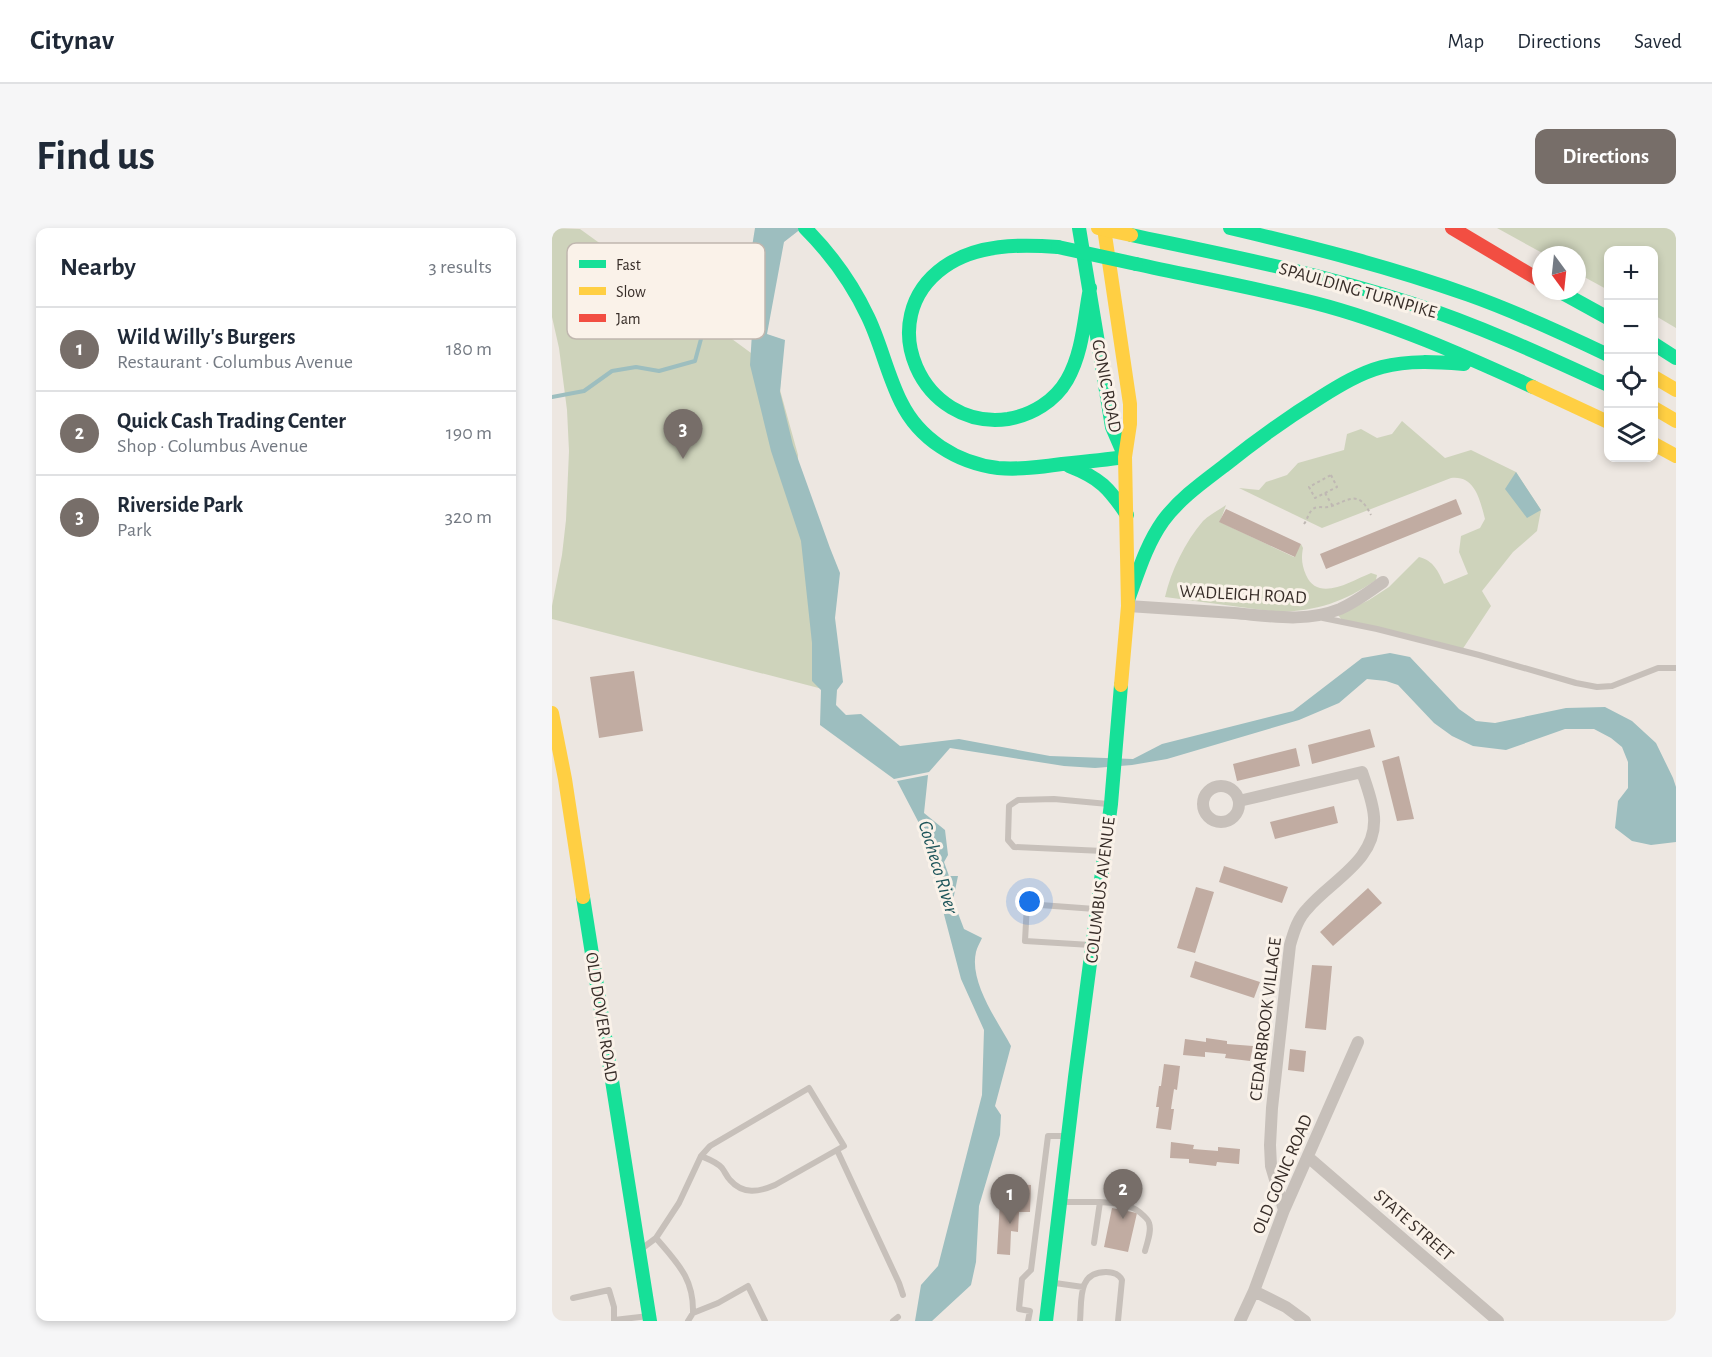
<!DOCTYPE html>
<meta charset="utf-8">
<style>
body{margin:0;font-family:"Alegreya Sans",sans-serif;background:#f6f6f7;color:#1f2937}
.controls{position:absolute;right:18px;top:18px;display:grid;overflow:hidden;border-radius:12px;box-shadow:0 3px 9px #0003}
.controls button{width:54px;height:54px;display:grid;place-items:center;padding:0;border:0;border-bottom:2px solid #e0e1e3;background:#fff;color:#1f2937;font:30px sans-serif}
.compass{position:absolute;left:980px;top:18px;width:54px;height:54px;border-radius:50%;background:#fff;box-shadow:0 3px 9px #0003;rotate:165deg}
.you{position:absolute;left:478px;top:674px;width:21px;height:21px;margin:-15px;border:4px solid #fff;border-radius:50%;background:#1a73e8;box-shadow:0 0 0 9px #1a73e833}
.badge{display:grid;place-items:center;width:39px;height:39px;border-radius:50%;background:#776e69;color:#fff;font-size:20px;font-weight:700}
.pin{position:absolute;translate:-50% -50px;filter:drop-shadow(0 2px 3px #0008)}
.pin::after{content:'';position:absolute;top:32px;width:21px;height:18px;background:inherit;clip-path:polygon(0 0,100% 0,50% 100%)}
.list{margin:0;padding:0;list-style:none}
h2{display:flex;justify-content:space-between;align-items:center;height:78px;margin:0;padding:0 24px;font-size:26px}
h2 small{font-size:20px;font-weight:400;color:#747a83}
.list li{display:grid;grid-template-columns:39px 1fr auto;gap:18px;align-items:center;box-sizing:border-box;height:84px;padding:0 24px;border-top:2px solid #e0e1e3}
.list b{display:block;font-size:22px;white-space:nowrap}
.list p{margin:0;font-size:20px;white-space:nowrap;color:#747a83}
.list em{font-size:20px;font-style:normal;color:#747a83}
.icon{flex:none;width:33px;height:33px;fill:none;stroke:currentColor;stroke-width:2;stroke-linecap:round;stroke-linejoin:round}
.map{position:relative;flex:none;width:1124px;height:1093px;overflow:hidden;border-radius:12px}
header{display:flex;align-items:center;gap:36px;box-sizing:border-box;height:84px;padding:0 30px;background:#fff;border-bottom:2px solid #e0e1e3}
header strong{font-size:28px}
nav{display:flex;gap:33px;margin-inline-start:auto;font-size:21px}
.intro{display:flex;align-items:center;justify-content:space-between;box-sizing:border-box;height:144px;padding:0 36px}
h1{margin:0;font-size:42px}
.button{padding:15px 27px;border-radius:12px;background:#776e69;color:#fff;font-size:21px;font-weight:700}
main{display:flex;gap:36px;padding:0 36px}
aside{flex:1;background:#fff;border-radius:12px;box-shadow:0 3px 9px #0003}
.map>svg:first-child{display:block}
.green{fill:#ced3bb}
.water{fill:#9dbebf}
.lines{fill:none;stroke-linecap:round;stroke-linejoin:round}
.stream{stroke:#9dbebf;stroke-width:4}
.building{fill:#c1aca2}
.path{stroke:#bfb8b3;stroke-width:2;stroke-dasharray:3 3;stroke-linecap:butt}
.lane{stroke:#c7c0ba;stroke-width:6}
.street{stroke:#c7c0ba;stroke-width:12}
.fast{stroke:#16e098;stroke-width:14}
.slow{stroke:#ffcf43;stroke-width:14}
.jam{stroke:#f24e42;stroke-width:14}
.fast-bridge{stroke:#16e098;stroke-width:14}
.slow-bridge{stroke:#ffcf43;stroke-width:14}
.labels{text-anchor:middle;stroke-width:6;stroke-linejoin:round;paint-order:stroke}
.street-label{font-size:18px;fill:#372d28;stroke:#faf2e9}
.water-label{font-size:20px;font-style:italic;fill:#1d555a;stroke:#faf2e9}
.key{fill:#faf2e9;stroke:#c0b7af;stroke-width:1.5}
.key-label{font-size:16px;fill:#372d28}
</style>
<header>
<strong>Citynav</strong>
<nav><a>Map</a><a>Directions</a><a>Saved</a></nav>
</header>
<div class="intro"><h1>Find us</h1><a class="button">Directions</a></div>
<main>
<aside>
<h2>Nearby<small>3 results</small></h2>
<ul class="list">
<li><span class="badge">1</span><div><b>Wild Willy's Burgers</b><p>Restaurant · Columbus Avenue</p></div><em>180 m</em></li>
<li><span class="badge">2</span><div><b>Quick Cash Trading Center</b><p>Shop · Columbus Avenue</p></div><em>190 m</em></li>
<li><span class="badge">3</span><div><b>Riverside Park</b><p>Park</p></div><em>320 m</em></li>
</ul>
</aside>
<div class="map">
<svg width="1124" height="1093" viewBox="0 0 1124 1093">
<rect width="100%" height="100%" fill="#ede7e1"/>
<path class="green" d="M0,0L28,1L121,68L160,44L200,16L197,33L191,32L170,45L163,54L148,60L134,71L135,78L229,147L228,162L246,227V236L282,464L0,391V378L10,327L14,292L17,223L15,182L7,120L0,89Z
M945,0H1124V100L1102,87V22H1056V62L1025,45V27H994Z
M850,193L893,230L919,222L964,244L989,282L985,303L961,324L930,363L939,378L910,422L790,392L786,387L817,372L837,359L867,329C882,333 886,343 892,356L916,346L907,324L909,308L928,300L933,291C928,272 923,247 899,250L770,300L687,260L707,262L714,254L735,247L746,235L792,222L795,206L809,201L825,210L840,206Z
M674,277L668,294L742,329L749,316L751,320C749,331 750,337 754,347C766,375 799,353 819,345L825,347L824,352C792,374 765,383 726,384L613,369C619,343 633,314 651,293C657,287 667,282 674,277Z"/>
<path class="water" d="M203,0H250L232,14L215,106L233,112L228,164L241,217L278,320L288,345L283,390L291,454L285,462L284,477L294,487L309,486L348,518L407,511L498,528L581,531L610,516L741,483L810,430L838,425L858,429L907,481L924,493L943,495L1014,480L1053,479L1080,493L1104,515L1121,550L1124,559V614L1099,617L1080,613L1063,600L1066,573L1076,560V534L1070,519L1059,510L1042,501H1013L954,522L921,518L900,508L882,495L846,457L834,453L815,451L787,475L747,492L615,531L580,537L543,540L512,538L398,520L377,544L342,551L268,497L269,462L260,453V415L249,313L219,223L198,137L200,105L196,84L194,56Z
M964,244L989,282L975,290L953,261Z
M376,547L372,585L393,602L396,627L392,634L397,648H406L401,672L412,701L430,710C428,715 425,719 424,724C417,754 445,792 459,818L443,878L449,887L448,907L427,978L424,1034L419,1057L380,1093H363L369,1057L386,1038L430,867L432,802L409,751L369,599L345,553Z"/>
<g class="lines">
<path class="stream" d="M0,169L32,163L60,143L84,139L107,143L143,133L152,100L153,52L202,20"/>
</g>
<path class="building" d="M904,271L910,286L774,341L768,326Z
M674,281L749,316L743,329L667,294Z
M82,443L91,503L47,510L38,449Z
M818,501L823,519L760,536L756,517Z
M744,520L748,538L685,553L681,536Z
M847,528L862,591L845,593L830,533Z
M782,578L786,595L723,611L718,594Z
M672,638L736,659L730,675L667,654Z
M644,659L662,664L643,725L625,720Z
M816,660L830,675L781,718L768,704Z
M643,733L708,754L702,770L638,749Z
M760,737L780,738L774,802L753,800Z
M654,810L675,813V816L701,818L698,833L673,830L674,826L653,824V829L631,827L633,811L654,814Z
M738,821L754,823L752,844L736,842Z
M612,836L628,838L625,862L622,861L619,881H622L619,902L604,900L607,879H604L607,858H609Z
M619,914L642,917L641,921L666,923V919L688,921L687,936L665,934L664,938L637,935V931L618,930Z
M449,955L479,957L478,984H467L466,1004L459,1003L458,1027L445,1026Z
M560,980L585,985L576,1024L552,1019Z"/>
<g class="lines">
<path class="path" d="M779,247L785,259L763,270L757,259Z
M773,265L780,277
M752,296C755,292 756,287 759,283C763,277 771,280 777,279C798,272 806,261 819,287"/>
<path class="lane" d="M771,390L825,401L927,427L1024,455L1045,459L1060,458L1106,440H1124
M551,623L462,619L456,612L457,578L466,572L502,571L556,576
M539,717L473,713L475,676L543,681
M285,922L347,1055L351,1067
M512,974H548L542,1015
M548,974C565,975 579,975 592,988C593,989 597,993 597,995C600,1003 595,1015 593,1023
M104,1010C125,1035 142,1050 141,1085
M88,1022L104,1010L127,975L149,928L158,918L257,860L292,918L223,957C207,964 191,967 178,952C175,949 173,944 170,940C165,934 156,931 149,928
M503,1055L531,1059
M21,1070L57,1062L62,1079V1093
M62,1092L97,1088
M136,1093L141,1085L166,1075L196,1058L213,1093
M341,1093L346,1089
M476,1093L478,1083L467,1081L470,1051L479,1042L496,908H513
M528,1093C530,1072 525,1044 554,1044C561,1044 567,1046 570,1052L566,1093"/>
<path class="street" d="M576,378C611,380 647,383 682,385C718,388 753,395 788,381C804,374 817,364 831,354
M651 576a18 18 0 1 1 36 0a18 18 0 1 1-36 0Z
M687,573L810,544C815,559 821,574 822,589C825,632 780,652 756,680C746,690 742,703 738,717L720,880L718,917L719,938L732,982
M756,929L946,1093
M702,1063L734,1079L753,1093
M688,1093L702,1063L732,982L806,814"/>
<path class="fast" d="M253,0C279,26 300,55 316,89C329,116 335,146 349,174C367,211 405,235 446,240C467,242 489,239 510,236C531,234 552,232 573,229
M527,0L560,199L573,229
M678,0C759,19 839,39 917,67C965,84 1010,105 1056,127
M579,7C673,27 767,45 858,75C926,97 991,127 1056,157
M506,19C468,16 424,16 392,39C319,91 370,203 456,191C480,187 503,173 515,152C531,124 532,91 538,60
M584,36C644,49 704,60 763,75C837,94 911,127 981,159
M1007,63L1056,90
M1102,116L1124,130
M517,238C548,250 557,260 575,287
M576,372C586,345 594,317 611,293C627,271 651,254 672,238C703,213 735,190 769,169C788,157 808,145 830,139C857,132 885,134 912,136
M31,669L98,1093
M494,1093L523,849L559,576L569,457"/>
<path class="slow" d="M552,0L578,176V196L573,229
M1102,149L1124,162
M981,159L1056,194
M1102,180L1124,193
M1102,216L1124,228
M569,457L576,378L573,229
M0,485L13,551L31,669"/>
<path class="jam" d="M900,0L989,53"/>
<path class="fast-bridge" d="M506,19L584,36"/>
<path class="slow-bridge" d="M546,0L579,7"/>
</g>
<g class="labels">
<g class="street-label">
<text transform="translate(806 62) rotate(16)" y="6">SPAULDING TURNPIKE</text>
<text transform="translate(555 158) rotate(79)" y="6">GONIC ROAD</text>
<text transform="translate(691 366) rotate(3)" y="6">WADLEIGH ROAD</text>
<text transform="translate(548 662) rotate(-83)" y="6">COLUMBUS AVENUE</text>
<text transform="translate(50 789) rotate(81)" y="6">OLD DOVER ROAD</text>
<text transform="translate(713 791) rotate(-83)" y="6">CEDARBROOK VILLAGE</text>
<text transform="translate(730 946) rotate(-67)" y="6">OLD GONIC ROAD</text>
<text transform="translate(862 997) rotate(41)" y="6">STATE STREET</text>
</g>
<g class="water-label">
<text transform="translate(387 639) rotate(73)" y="7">Cocheco River</text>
</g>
</g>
<rect x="15" y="15" width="198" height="96" rx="9" class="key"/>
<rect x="27" y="32" width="27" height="8" fill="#16e098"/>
<rect x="27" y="59" width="27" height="8" fill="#ffcf43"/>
<rect x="27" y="86" width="27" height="8" fill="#f24e42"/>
<g class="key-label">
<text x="64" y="42">Fast</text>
<text x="64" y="69">Slow</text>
<text x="64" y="96">Jam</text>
</g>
</svg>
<div class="controls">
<button>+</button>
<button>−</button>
<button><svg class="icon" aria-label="locate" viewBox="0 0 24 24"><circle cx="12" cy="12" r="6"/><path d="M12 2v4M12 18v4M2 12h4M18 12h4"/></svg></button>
<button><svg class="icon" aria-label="layers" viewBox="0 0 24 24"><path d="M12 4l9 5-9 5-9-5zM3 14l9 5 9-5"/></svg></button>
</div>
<svg class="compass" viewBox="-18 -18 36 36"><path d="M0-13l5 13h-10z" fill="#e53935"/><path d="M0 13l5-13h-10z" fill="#747a83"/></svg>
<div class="you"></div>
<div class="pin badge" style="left:458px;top:996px">1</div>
<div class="pin badge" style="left:571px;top:991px">2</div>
<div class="pin badge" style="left:131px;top:231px">3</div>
</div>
</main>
